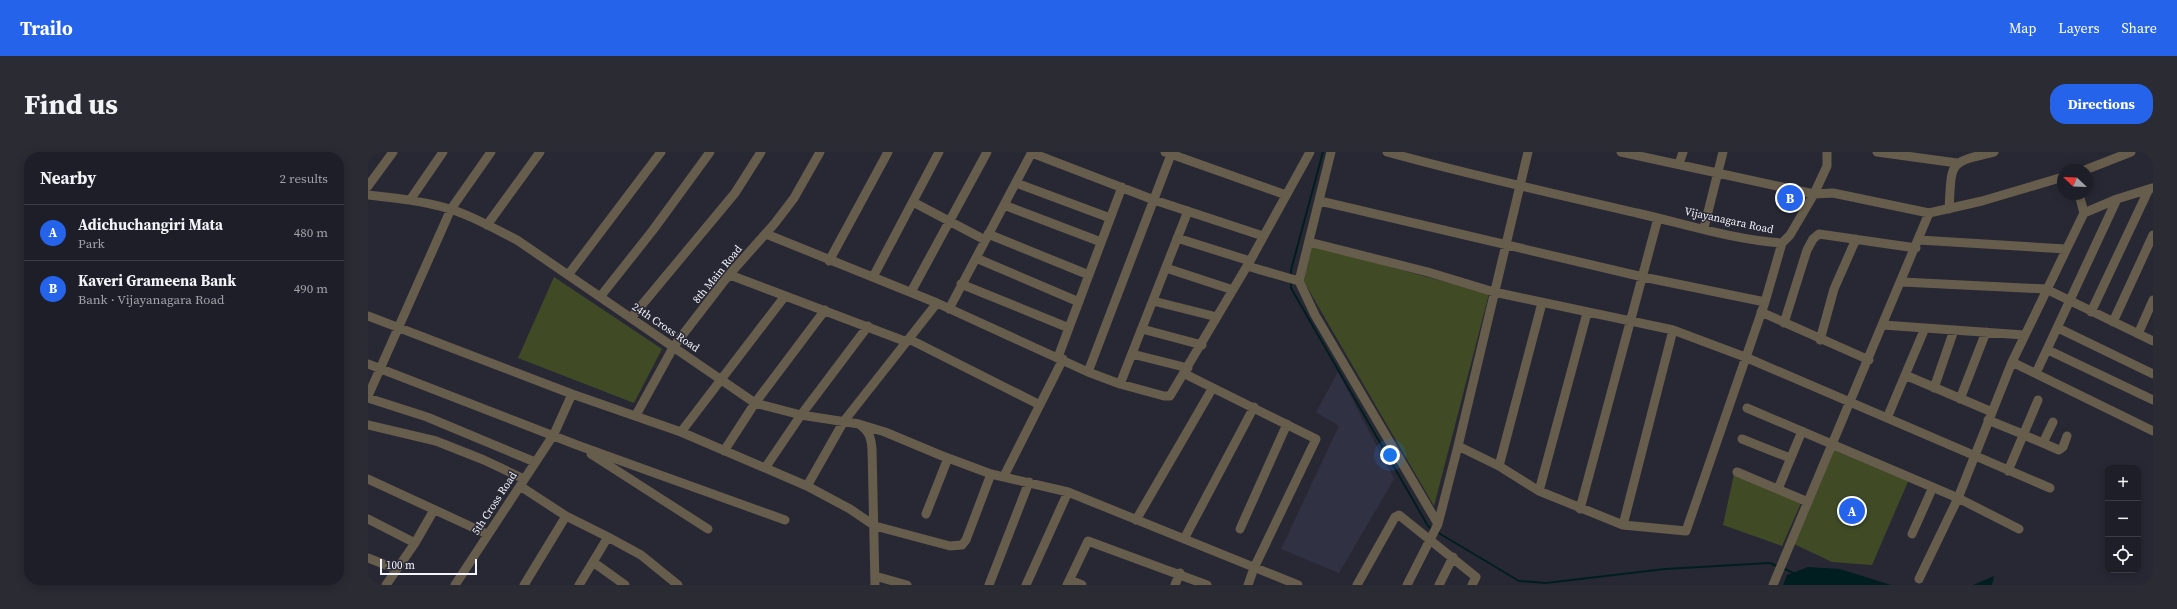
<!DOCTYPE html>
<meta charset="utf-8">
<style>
body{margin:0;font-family:"Source Serif 4",serif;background:#2b2b34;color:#f1f3f6}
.controls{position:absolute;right:12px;bottom:12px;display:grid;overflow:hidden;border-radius:8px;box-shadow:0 2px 10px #0003}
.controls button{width:36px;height:36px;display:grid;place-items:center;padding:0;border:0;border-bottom:1px solid #3c3c45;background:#1e1e28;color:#f1f3f6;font:20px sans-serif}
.compass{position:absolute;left:1689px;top:12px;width:36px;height:36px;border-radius:50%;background:#1e1e28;box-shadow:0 2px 10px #0003;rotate:293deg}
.scale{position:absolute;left:12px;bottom:10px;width:97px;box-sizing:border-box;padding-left:4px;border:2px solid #f4f4fd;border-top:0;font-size:11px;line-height:14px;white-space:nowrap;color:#f4f4fd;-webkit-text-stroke:3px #282835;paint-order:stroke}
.you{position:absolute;left:1022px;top:303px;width:14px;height:14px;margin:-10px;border:3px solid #fff;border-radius:50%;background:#1a73e8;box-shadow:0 0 0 6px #1a73e833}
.badge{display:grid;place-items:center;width:26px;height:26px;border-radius:50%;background:#2563eb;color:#fff;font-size:13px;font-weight:700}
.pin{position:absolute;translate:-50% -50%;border:2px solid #fff;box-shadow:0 1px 4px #0006}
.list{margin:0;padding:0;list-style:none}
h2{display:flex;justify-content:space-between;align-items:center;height:52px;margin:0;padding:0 16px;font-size:17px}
h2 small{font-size:13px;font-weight:400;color:#a1a2a8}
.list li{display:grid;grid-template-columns:26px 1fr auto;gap:12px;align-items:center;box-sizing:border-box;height:56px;padding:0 16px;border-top:1px solid #3c3c45}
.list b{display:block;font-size:15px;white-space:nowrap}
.list p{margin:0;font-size:13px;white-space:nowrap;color:#a1a2a8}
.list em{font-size:13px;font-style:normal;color:#a1a2a8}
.icon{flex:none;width:22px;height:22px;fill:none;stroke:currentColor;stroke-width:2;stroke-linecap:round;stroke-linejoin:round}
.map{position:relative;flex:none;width:1785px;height:433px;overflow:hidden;border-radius:16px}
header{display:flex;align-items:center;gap:24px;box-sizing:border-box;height:56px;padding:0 20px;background:#2563eb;color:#fff}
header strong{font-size:19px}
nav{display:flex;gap:22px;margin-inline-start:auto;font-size:14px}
.intro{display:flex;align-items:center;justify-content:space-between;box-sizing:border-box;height:96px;padding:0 24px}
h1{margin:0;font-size:28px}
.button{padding:10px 18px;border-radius:16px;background:#2563eb;color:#fff;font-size:14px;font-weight:700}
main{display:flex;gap:24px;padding:0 24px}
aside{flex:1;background:#1e1e28;border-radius:16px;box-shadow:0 2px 10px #0003}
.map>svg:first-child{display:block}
.built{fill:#313144}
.green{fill:#404b26}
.water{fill:#001e20}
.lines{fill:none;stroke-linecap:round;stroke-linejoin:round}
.stream{stroke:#001e20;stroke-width:2}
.minor{stroke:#675d4c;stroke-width:9}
.labels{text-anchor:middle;stroke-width:3;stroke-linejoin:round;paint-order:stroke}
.street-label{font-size:11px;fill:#f4f4fd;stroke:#282835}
</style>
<header>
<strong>Trailo</strong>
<nav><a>Map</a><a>Layers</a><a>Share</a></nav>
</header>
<div class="intro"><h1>Find us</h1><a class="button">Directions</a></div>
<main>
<aside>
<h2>Nearby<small>2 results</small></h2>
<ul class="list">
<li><span class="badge">A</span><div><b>Adichuchangiri Mata</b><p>Park</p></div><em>480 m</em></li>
<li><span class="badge">B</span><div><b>Kaveri Grameena Bank</b><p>Bank · Vijayanagara Road</p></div><em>490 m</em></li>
</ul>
</aside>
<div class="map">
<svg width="1785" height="433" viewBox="0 0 1785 433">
<rect width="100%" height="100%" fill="#282835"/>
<path class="built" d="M970,220L1026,327L971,421L913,397L971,274L948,260Z"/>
<path class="green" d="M943,93L1121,142L1066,354L935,128Z
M186,125L294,197L266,251L150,206Z
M1463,296L1542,325L1504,413L1464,410L1426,392Z
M1366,322L1433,351L1414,394L1355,373Z"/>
<path class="water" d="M1440,415L1472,417L1523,433H1415L1419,423Z
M1626,424L1624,433H1605Z"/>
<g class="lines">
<path class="stream" d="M923,125V118L955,0
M923,129V136L1060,374L1065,378
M1069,380L1151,429L1178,431L1297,417L1402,411L1411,415
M1415,416L1427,422"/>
<path class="minor" d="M797,0L918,43
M963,0L931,129L947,163L1070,372
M1019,0C1102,23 1186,42 1269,61C1317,72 1366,88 1414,91L1422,83L1446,42L1465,41L1561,61L1614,49L1695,25
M1160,0L1090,294L1131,314L1171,339L1255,373L1318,379L1397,150L1414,91
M1253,0L1446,42L1459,14V0
M1509,0L1589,11
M664,1L786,48L895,84
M1311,12L1315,0
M1717,18L1763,0
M648,31L742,66
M0,34L25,0
M0,43C28,46 55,49 82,57C105,64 127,77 149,88L387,251L433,263L491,272C501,279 503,285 504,297L507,433
M42,48L75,0
M952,49L1275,125L1397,150
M545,50L617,88
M636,53L733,90
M1581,57C1584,10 1579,11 1626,0
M1716,61L1749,47L1784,36
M119,73L172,0
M1336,76L1355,0
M398,82L569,151L720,220L752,232L796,244H802L882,109L942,0
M620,82L721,123
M809,86L882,109
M1551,88L1698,97
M941,90L1060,120L1126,140L1305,178L1377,205L1682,336
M608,106L711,150
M461,109L520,0
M879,114L931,129
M798,116L865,138
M200,123L293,0
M362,123L539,190
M505,125L571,0
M1534,130L1678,137L1785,189
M593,132L701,176
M543,140L619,0
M232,145L285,78L342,0
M785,149L849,165
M581,157L664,0
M1393,160L1501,208
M1723,160L1781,37
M0,164L204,242L313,280L439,334L482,357L507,374L582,394L594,393L598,388L623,322
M263,166L367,41L393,0
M1745,170L1785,83
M1416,171L1439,98L1445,87L1451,82L1548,96
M1515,173L1656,183
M1690,176L1785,222
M774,177L834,193
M1770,182L1785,148
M541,187L672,253
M1452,188L1466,137L1488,87
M1680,198L1785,248
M764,202L820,216
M690,205L754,35
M1644,210L1785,279
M0,212L209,293L417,368
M720,220L804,0
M1668,221L1749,47
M817,222L948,287L886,416L880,433
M1537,223L1624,260
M752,232L820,59
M1566,236L1586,178
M0,244L83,57L123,0
M0,246L59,265L167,310
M1592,247L1618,180
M1379,256L1590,346L1651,377
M268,263L306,194L360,124L407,71L426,46L452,0
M1519,266L1557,176
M1620,268L1652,281
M0,273L68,289L116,308L156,327
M494,273L517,280L572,303L623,322L700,340L930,433
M313,280L417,144
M1656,283L1691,298L1695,295L1699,284
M1374,287L1422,306
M1675,291L1685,270
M356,299L387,251L457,158
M223,302L340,377
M1131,314L1174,151
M397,316L433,263L500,174
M1640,319L1670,248
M1369,320L1440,350
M636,324L695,207
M0,327L119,382
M152,334L198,364L240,385L211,433
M439,334L476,269L569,151
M1410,337L1434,279
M1171,339L1219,161
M1212,357L1290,66
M558,362L580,306
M0,367L47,391
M768,368L844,237
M1255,373L1305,178
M872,377L919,272
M1544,382L1565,335
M240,385L273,403L310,433
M816,387L886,255
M0,406L28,417
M225,410L257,433
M507,424L539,433
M1551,427L1590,346L1644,210L1716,61L1711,42
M702,428L714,433
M18,433L47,391L66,358
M87,433L186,282L204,242
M156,433L198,364
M621,433L661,330
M658,433L700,340
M699,433L720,389L839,433
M807,433L812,421
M989,433L1027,365L1031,363L1108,425L1104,433
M1039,433L1070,372L1090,294
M1071,433L1085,405
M1405,433L1561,61"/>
</g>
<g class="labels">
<g class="street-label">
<text transform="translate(1361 68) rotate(12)" y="4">Vijayanagara Road</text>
<text transform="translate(349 122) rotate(-51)" y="4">8th Main Road</text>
<text transform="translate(298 175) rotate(34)" y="4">24th Cross Road</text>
<text transform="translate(126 351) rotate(-57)" y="4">5th Cross Road</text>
</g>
</g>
</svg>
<div class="controls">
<button>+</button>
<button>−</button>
<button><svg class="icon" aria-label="locate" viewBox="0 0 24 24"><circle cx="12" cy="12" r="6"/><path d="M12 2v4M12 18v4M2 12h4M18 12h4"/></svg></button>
</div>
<svg class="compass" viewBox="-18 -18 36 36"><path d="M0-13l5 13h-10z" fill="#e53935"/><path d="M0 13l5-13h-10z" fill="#a1a2a8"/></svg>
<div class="scale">100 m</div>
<div class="you"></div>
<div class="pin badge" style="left:1484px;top:359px">A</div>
<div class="pin badge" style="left:1422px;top:46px">B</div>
</div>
</main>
